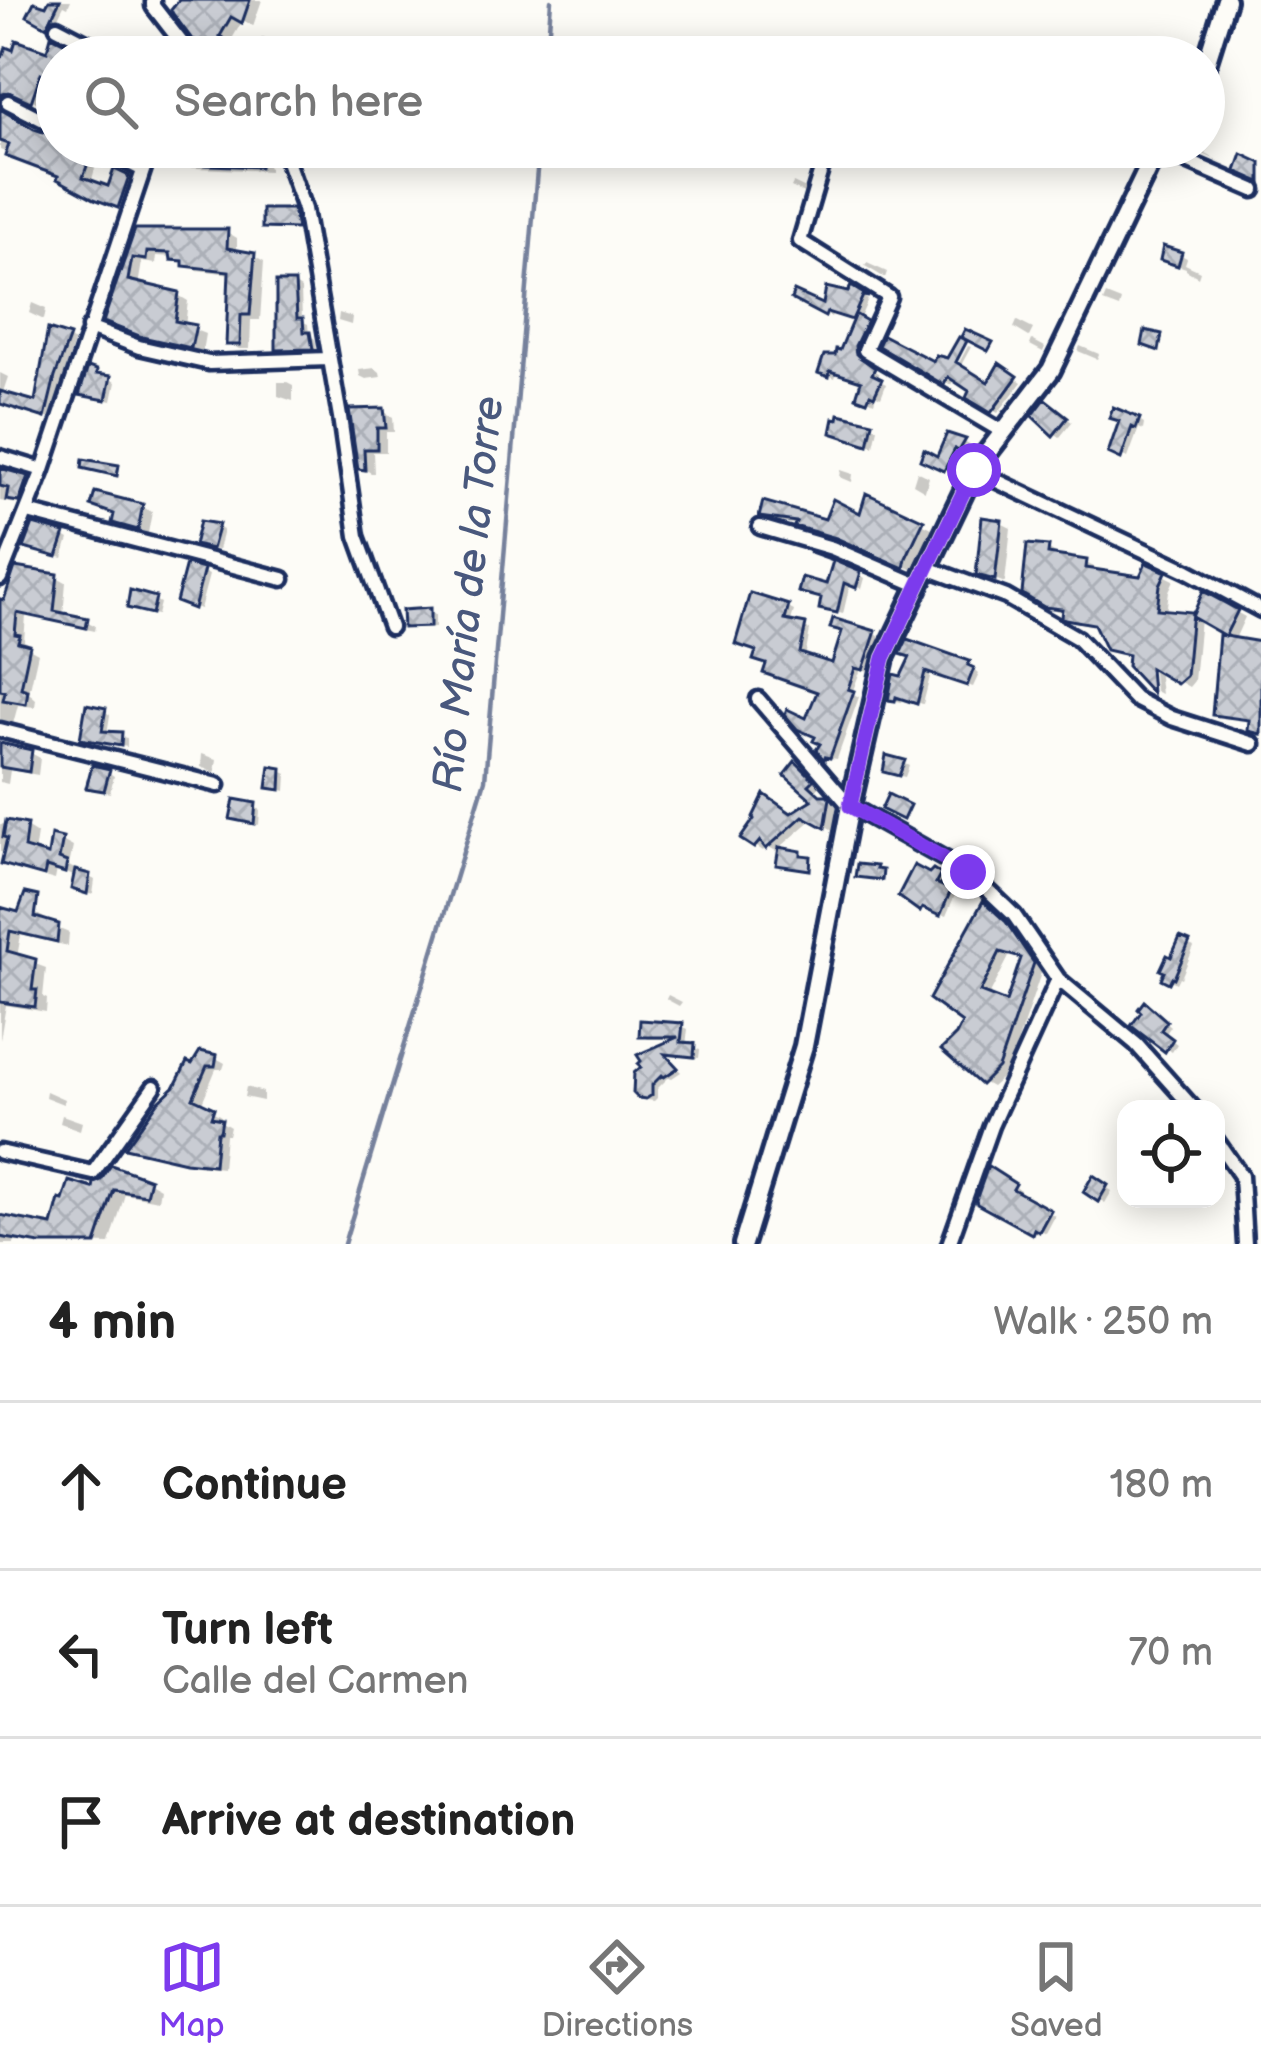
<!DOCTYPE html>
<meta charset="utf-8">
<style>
body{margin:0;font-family:"Balsamiq Sans",sans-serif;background:#f6f6f6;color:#222}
.controls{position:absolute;right:36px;bottom:36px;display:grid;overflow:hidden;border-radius:24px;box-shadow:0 6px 30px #0003}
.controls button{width:108px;height:108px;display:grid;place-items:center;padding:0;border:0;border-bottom:3px solid #e0e0e0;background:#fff;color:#222;font:60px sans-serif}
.stop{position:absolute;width:36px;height:36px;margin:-27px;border:9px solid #7c3aed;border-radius:50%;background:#fff}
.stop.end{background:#7c3aed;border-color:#fff;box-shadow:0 3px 12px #0008}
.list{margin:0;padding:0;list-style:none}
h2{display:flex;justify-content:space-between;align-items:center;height:156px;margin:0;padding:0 48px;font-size:51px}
h2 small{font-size:39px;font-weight:400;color:#767676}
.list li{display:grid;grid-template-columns:78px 1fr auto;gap:36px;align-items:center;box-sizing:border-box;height:168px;padding:0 48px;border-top:3px solid #e0e0e0}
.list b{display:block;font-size:45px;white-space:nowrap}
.list p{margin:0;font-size:39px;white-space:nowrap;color:#767676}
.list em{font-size:39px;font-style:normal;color:#767676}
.icon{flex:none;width:66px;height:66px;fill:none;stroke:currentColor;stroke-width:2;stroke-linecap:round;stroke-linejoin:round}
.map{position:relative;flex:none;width:1261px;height:1244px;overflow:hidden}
.search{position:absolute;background:#fff;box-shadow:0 6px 30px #0003;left:36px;right:36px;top:36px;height:132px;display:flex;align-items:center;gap:30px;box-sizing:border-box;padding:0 42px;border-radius:66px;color:#767676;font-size:45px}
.sheet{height:660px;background:#fff}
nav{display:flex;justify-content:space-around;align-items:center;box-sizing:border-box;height:168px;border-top:3px solid #e0e0e0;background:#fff;font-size:33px;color:#767676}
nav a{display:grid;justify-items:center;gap:6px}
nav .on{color:#7c3aed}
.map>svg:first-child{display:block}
.shadow{fill:#0003;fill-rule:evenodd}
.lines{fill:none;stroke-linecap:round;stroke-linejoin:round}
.stream{stroke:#76819c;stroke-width:4.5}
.building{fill:url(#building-cross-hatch);stroke:#1b2f5e;stroke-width:3;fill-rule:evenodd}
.minor-casing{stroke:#1b2f5e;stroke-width:21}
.secondary-casing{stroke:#1b2f5e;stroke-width:26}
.minor{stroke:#fdfcf7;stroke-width:12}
.secondary{stroke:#fdfcf7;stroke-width:16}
.route{stroke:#7c3aed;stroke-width:15}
.labels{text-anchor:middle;stroke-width:10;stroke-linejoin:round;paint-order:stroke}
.water-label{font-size:42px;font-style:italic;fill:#49587d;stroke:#fdfcf7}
</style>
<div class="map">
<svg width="1261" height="1244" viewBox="0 0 1261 1244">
<defs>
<pattern id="building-cross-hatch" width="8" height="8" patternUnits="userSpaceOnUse" patternTransform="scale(3)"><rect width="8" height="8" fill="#c9ccd3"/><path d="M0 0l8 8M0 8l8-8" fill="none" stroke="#acb0b8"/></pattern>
</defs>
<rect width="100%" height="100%" fill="#fdfcf7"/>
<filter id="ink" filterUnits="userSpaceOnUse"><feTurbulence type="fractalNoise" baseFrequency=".00833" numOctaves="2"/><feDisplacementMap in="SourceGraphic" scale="24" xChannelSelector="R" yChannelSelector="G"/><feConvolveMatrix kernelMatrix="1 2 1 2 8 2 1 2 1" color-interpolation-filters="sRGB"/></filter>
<g filter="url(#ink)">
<path class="shadow" d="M53,0H71L68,7L64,5L53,27L31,15L48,10Z
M183,0H262L253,26L243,20L229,44L241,53L238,57H219Z
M262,37L277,47L276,51L261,42Z
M53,40L88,57H57V78L53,76L42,105L26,97H15L11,102L0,98V59L49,55Z
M0,111L35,132L57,140V147H67L97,161L91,183L110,189L116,173L136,183L126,210L105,202L61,176L0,150Z
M1204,140L1209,143L1206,154L1227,165L1194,150L1195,147H1204Z
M163,147H218L227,152V158L260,161L269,167V171L170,167L160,162Z
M839,154L860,160L859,169L837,162Z
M793,183L808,190L806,194L791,187Z
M293,213L299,217L301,230H271L265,226Z
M137,232H227L237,238V253L253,256L264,262L260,320H251L250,349H239L229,343L232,274L197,270L173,257L157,256L156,264L142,262L138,286L178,295L188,301L185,326L205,334L202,352L155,341L117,327Z
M1181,255L1187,258L1185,264L1200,271L1198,277L1186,270V268L1169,262Z
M867,263L887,272L885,278L865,266Z
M295,285L301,289L302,321L308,324L309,336L315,339L317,351L285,352L279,348Z
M852,290L868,300L859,320L871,327L860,350L861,361L879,374L878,380L886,384L881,397L876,395L874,402L859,395L865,381L837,372L835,378L822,372L841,354L856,320L833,313L831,317L795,298L825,308L849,296Z
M1106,295L1121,301L1119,308L1103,302Z
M32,303L46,309L44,320L29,313Z
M339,313L352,317L351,325L338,321Z
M1017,321L1033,329L1029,337L1014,328Z
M69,338L74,342L51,419L9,406L37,405Z
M1032,340L1045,347L1043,352L1030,345Z
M882,345L934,365L948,362L952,376L968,346L971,347L960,367L990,386L1000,367L1022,382L998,413L970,397L973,390L954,378L951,385Z
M1080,346L1099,354L1097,359L1078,351Z
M375,368L380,372L381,377L366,379L360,376L359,370Z
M0,373L8,377L3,392L0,391Z
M96,373L116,382L112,401L88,396Z
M278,382H287L293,385V401L278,396Z
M1051,406L1072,422L1060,437L1047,428Z
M383,411L393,417L394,432H386V452H373L374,473H371L361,467L353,412Z
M1122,421H1139L1144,424L1143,430L1139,428L1128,458L1113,452Z
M872,425L878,428L874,446L840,435Z
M949,436L970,445L966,452L961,450L951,472L924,459L939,460Z
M0,469L36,485L29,506L0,501Z
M841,470L853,474L852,482L840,477Z
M917,471L929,477L925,491L913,484Z
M868,497L934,529L916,571L850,543L809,531L799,525L773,521L763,515L826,522L861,517Z
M142,507L152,512L148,533L116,522L117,514Z
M1001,523L1011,528L1005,583L979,573Z
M218,527L223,530L218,550L203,547Z
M64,536L69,539L63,558L33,550Z
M1048,549L1057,555V559L1086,563L1096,568L1095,572L1142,580L1148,567L1174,580L1169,591L1166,613L1195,618L1205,595L1245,617L1235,639L1200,619L1194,681L1189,687L1158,669L1161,694L1155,691L1151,653L1131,657L1118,654L1108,648L1099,626L1078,623L1064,615V612L1057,611L1026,593Z
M203,572L209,575L200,609L186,604Z
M859,574L865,578L862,589L850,584L843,614L828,610V588Z
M57,577L66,582L63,616L86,621L96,626L95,631L26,616L24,641L28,643L27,647L38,653L29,693L36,699L35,707L18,705L13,724H6L0,732V626Z
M154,600L160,603L157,615L136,610Z
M788,608L794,611L790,624L810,630L805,658L834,667L875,634L881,637L869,671L861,669L852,693L859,697L837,759L831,758L830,760L820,750L824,744L808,722L820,692L773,674Z
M429,611L435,615V628L412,629L406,626Z
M913,657L968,664L979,674L973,687L931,673L923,704L902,698L901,702L897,701L891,698Z
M104,711L110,715L107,734L127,738V747L83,738Z
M0,742L2,746L31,753L40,758L38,775L10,770L8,784L0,782Z
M202,754L217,759L215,773L201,767Z
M903,763L909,766L905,777L892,774Z
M796,765L820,786L816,791L837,805L833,830L813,819L776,851L767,846L763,851L744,838L792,816L817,801Z
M281,771L287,774L286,791L271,787Z
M108,772L114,776L110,793L90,787Z
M254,806L260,810L259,825L240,821Z
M0,824L26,827L37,834L34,854L50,859L62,841L73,847L69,866L95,880L93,895L80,891L77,877L57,870L55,880L15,869L4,863L6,853L0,852Z
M934,873L944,880L940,888L955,895L946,916L928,908L926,912L901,895Z
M0,910L20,916L35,913L46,919L45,923L69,933L68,946L21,935L17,957L46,968L43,997L47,999L46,1012L6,1005L0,1040Z
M993,910L1015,930L1042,970L1007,1073L991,1087L982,1082L959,1036ZM1010,955L1024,959L1008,1006L988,998Z
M1181,941L1194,947L1181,978L1179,977L1176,983L1165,977Z
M668,995L682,1002L679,1006L666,999Z
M1145,1005L1163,1016L1162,1018L1171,1026L1165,1035L1177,1044L1172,1052L1167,1049Z
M682,1026L688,1029L686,1045L700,1050L699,1058L665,1055L681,1072L672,1078L669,1077L657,1089V1098L654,1101L647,1100L640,1096L637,1074L681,1039H648L642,1035Z
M216,1058L225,1063L223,1069H216L201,1105L221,1116L220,1121L230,1127L228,1135H225L222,1168L196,1165L137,1151L130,1147L193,1068Z
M246,1087L263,1092V1101L244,1097Z
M46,1091L64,1099L63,1104L45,1097Z
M62,1115L82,1122L80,1130L60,1123Z
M990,1170L1020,1190L1018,1195L1055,1216L1046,1233L1041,1230L1038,1234L980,1202Z
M1094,1179L1112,1191L1105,1203L1087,1191Z
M149,1182L160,1188L158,1200L125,1194L110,1244L15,1242L14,1244H0V1218L54,1228L95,1192Z"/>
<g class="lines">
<path class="stream" d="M547,57L551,0
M344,1244L485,780L539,147"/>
</g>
<path class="building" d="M49,0H60L47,27L27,16L34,2L46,6Z
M179,0H250L242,23L231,17L220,36L233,45L223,57H215L211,48L191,38L173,14L171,10Z
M51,36L79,50L76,57H57V80L41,73L31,102L9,92L0,95V56L2,57L6,47L13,50L16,40L47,51Z
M0,109L34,129L57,137V147H74L89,153L91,155L83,177L108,186L114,169L129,176L118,208L94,199L57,179L58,176L5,156L9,144L0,141Z
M161,147H218V154L261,159L260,167L157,163Z
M1242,154L1261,163V182L1236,171Z
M262,209H293L297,229L262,228Z
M135,229H228L227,248L255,253L250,315H241L240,345H226L229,271L183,266V261L171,260L170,253L147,252L146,260L132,258L128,280L179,292L175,321L196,325L191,348L142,337L103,322Z
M1163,246L1182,252L1178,266L1160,260Z
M276,282H295L297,318H303L304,332H310L313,349L276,350Z
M851,286L869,297L863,296L852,320L827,312L825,317L791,299L794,291L823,304L826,287L848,292Z
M855,314L867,321L855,346L856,354L875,368L872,374L882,379L874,396L870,394L867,401L856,397L861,381L830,371L829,377L818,373L824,355H835L836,349L840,350Z
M48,329L70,336L55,377L45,418L0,404V391L35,401Z
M965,329L993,342L988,351L961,337Z
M1145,330L1162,334L1159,351L1142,345Z
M883,335L933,361L936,355L947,358L959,337L967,341L956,362L988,382L999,363L1018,376L991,413L966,398L969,391L948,377L944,385L878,346Z
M88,367L97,370L96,374L111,376L106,400L79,395Z
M1045,399L1068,417L1053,436L1032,416Z
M1113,407L1140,418L1136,429L1132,427L1121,459L1108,453L1119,421L1109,418Z
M384,408L386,428H377V449H364L365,470L358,469L349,409Z
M839,414L873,422L868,445L831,433L834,418L838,419Z
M947,433L966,439L959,451L955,449L944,471L920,460L924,449L937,456Z
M83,459L119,465L117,476L82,468Z
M0,468L28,476L19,502L6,500L8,488L0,486Z
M95,492L143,504L138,530L112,523L114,514L91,506Z
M866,493L924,520L906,558L904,568L836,538L794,526L796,522L759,517L763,501L825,519L833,499L860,513Z
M982,517L1002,520L995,580L976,575Z
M200,521L219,524L212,549L194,545Z
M33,524L65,533L57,557L24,548Z
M1027,544L1049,546L1048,554L1087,560L1086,568L1140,576L1146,563L1166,572L1160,585L1157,609L1192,612L1186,676L1177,684L1150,668L1152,693L1127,666L1128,655L1106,650L1094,624L1065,619L1061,617L1062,609L1044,607L1022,594Z
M808,552L828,558L861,572L856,588L844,583L837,613L819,609L821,598L798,592L802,577L826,584L833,561Z
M186,564L204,569L194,609L176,602Z
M15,567L58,574L54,611L88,618L86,628L17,613L15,634L20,635L18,642L30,645L21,688L28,690L26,704L3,700L5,691L0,690V599L4,600Z
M130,590L156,597L152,614L127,608Z
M1203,591L1238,610L1225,636L1261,642V734L1248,731L1249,720L1212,715L1219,635L1225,636L1192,617Z
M750,593L789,605L785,620L806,624L800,653L832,663L842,631L830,628L833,618L876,631L863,670L855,668L848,689L854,691L830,758L825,757L824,760L816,750L820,744L813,741L815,737L797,729L785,715L787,709L806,718L817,692L763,673L766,664L753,660L756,651L735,644Z
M430,608V627L403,628L402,610Z
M907,639L970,661L968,665L974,668L967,686L925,672L917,704L896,697L895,701L888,700L893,674L901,676L910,657L900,654Z
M86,704L106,708L102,731L122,732L121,746L80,739Z
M0,743L32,750L29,772L0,767Z
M886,755L905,760L899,776L883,772Z
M795,761L814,780L809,785L820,795H827L830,798L825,828L803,816L766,849L760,841L754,848L740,839L754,819L753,817L764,794L791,813L812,800L784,775Z
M92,765L110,769L104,791L86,788Z
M270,766L282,768L281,790L267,788Z
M888,794L910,805L903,820L881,809Z
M234,799L256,803L254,824L230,819Z
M6,820L27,824L24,848L48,855L51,835L63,838L59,859L67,862L65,873L46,867L44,876L1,864L7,838L3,837Z
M779,847L801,851V855L811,856L810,870L776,865Z
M857,864L877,866L876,869L883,870L882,880L855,877Z
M914,865L929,873L933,869L941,874L936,883L951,890L940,916L922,908L920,912L898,896Z
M75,870L90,874L87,894L71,889Z
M25,893L38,896L35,917L59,924L57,942L10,931L7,951L36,959L32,990H37L35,1007L0,1002V907L18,912Z
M983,901L1006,922L1034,963L998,1068L981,1085L941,1050L956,1035L962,1023L929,999ZM1000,952L1021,958L1006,1002L980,992Z
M1180,937L1190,941L1174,978L1172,977L1169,983L1161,979L1164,972L1160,970L1167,955L1171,957Z
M1144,1001L1167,1021L1161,1030L1173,1039L1165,1052L1131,1026L1141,1012L1138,1009Z
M640,1020L683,1023L681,1042L695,1043L694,1057L665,1054L678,1068L664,1077L662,1075L652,1085V1095L646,1099L638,1098L633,1093L634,1073L641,1067L638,1064L641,1061L637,1055L678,1037H639Z
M200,1051L217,1055L215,1066H207L193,1098L214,1108L211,1117L222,1119L220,1132H217L214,1165L185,1162L125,1148L158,1102L175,1086L187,1062L192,1064Z
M111,1165L150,1179L146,1195L114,1190L96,1244H40L0,1237V1215L52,1225L59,1199L63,1200L69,1181L93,1188L94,1183L101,1180Z
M988,1166L1016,1184L1013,1189L1051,1210L1039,1232L1034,1229L1032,1234L977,1204L976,1200Z
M1093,1175L1108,1185L1098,1202L1083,1192Z"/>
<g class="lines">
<defs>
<path id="minor" d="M153,0V6L184,46L205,57
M57,27L115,57
M8,102L57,127
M97,147L143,170
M282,147L304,209L340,417L357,536L390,627
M815,147L826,153L800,241L889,297L865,350L1003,432
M1157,148L1254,190
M89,328L139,347L209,363L328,359
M0,457L43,470
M974,470L1188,571L1261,610
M28,512L283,579
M760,527L832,548L918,585
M925,567L1006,597L1077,638L1135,699L1172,718L1253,744
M0,578L43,470L151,147
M758,699L850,806L968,872L992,894L1014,915L1058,979L1136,1044L1194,1109
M0,730L218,785
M1216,1140L1241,1176L1245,1244
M0,1152L93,1173L154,1087
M949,1244L991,1126L1058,979"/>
<path id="secondary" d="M1204,70L1226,0
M743,1244L804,1046L850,806L884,658L974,470L1051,370L1158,147"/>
</defs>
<use href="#minor" class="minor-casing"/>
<use href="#secondary" class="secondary-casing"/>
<use href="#minor" class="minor"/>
<use href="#secondary" class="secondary"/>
</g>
</g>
<g class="lines" filter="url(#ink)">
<path class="route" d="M968,872L850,806L884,658L974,470"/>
</g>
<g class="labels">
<g class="water-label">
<text transform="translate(467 594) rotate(-84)" y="15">Río María de la Torre</text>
</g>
</g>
</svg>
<div class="controls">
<button><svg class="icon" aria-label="locate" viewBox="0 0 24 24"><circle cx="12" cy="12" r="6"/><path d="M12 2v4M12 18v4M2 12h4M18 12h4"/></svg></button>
</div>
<div class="stop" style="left:974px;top:470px"></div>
<div class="stop end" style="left:968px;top:872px"></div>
<div class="search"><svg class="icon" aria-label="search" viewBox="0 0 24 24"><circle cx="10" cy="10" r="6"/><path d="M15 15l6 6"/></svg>Search here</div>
</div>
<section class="sheet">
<h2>4 min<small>Walk · 250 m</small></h2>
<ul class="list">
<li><svg class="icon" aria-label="ahead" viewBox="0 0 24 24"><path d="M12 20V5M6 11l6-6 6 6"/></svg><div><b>Continue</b></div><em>180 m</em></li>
<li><svg class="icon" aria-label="left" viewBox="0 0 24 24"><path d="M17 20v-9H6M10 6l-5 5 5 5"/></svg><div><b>Turn left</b><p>Calle del Carmen</p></div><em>70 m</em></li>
<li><svg class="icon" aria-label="arrive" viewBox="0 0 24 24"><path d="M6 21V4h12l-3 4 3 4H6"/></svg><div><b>Arrive at destination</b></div></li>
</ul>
</section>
<nav>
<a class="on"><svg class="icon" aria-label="map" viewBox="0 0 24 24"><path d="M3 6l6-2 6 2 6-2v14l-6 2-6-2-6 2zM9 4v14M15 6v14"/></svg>Map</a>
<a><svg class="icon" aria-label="directions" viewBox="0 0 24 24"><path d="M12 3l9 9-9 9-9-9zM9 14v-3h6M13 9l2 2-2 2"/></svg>Directions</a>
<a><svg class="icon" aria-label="saved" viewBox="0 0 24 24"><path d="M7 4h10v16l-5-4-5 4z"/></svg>Saved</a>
</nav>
